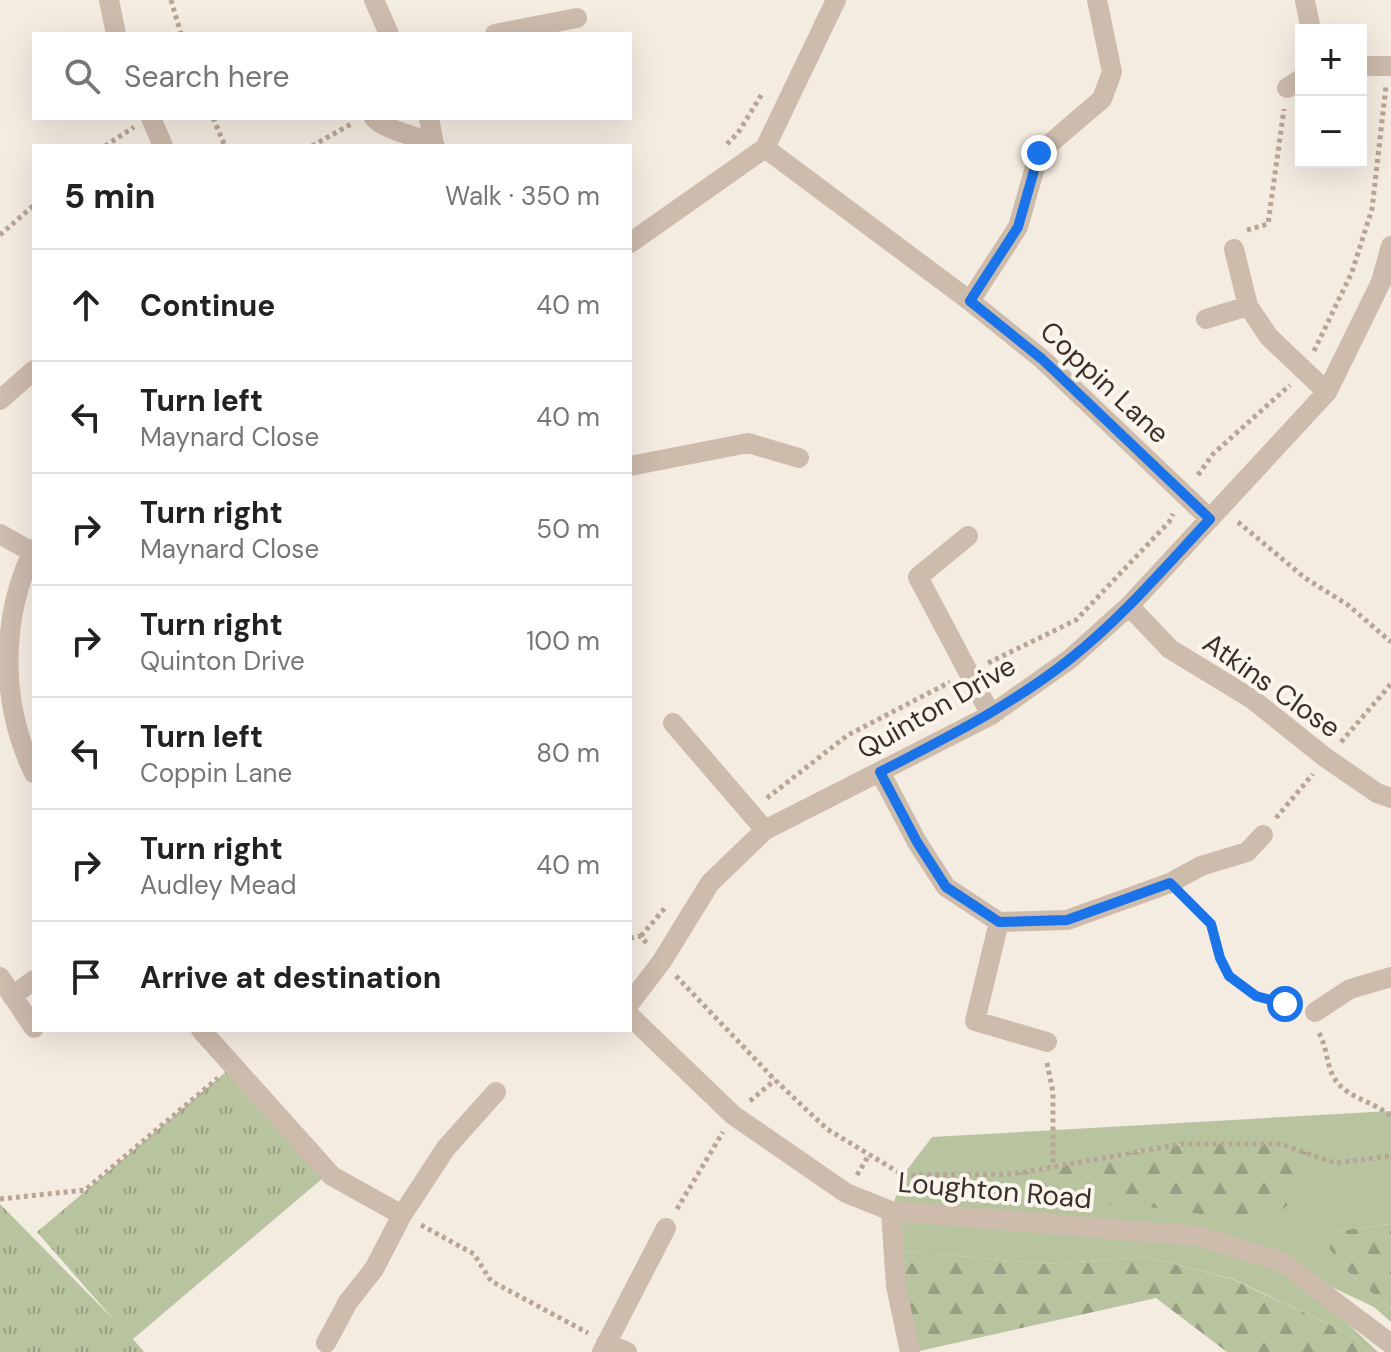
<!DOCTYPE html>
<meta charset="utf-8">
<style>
body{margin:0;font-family:"DM Sans",sans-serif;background:#f2f2f2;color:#222}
.controls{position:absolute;right:24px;top:24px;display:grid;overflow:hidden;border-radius:0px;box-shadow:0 8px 32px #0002}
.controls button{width:72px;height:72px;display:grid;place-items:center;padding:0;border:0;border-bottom:2px solid #e0e0e0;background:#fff;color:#222;font:40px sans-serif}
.stop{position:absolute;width:24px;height:24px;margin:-18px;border:6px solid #1a73e8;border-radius:50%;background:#fff}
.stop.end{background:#1a73e8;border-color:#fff;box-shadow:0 2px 8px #0008}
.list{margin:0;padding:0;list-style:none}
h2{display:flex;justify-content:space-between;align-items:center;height:104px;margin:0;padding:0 32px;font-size:34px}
h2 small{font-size:26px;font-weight:400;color:#767676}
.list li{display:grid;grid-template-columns:52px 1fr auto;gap:24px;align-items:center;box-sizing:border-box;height:112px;padding:0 32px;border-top:2px solid #e0e0e0}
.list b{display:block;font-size:30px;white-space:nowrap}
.list p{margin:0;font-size:26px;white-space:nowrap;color:#767676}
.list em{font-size:26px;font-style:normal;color:#767676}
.icon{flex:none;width:44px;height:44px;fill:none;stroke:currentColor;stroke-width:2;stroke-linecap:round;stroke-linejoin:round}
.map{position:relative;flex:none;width:1391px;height:1352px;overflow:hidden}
.search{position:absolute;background:#fff;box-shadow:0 8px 32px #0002;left:32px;top:32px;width:600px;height:88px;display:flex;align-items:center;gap:20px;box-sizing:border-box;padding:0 28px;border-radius:0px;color:#767676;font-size:30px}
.panel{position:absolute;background:#fff;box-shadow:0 8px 32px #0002;left:32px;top:144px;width:600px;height:888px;border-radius:0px}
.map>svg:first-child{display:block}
.grass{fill:#b8c4a0;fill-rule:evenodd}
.forest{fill:url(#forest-firs)}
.park{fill:url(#park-tufts)}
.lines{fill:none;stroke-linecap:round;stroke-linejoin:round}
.path{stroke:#b9a596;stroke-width:5;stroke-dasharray:4 4;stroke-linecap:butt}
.minor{stroke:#cdbbac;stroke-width:20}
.route{stroke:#1a73e8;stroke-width:10}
.labels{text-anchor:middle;stroke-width:8;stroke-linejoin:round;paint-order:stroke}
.street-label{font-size:28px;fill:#3b302b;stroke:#fbf5ee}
</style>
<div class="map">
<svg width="1391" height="1352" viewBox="0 0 1391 1352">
<defs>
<pattern id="forest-firs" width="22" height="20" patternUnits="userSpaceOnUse" patternTransform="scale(2)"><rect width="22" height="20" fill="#b8c4a0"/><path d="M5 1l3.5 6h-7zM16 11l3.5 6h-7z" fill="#97a083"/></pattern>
<pattern id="park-tufts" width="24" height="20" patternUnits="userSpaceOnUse" patternTransform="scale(2)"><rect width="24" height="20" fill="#b8c4a0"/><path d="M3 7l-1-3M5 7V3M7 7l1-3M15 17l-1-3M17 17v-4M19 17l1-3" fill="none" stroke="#97a083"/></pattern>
</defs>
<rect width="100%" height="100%" fill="#f4ebe1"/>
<path class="grass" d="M1391,1111V1224L1337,1231L1351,1275L1391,1309V1322L1374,1307L1285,1265L1378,1352H1368L1352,1335L1233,1279L1147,1257L1045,1264L893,1250L891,1211L903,1175L932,1137ZM1182,1144L1265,1223L944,1175L1013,1174Z"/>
<path class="forest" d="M1182,1144H1281L1310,1154L1294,1200L1265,1223L1142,1206L953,1197L943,1175L1013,1174Z
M1391,1224V1309L1351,1275L1329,1248L1337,1231Z
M893,1250L1045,1264L1147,1257L1232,1279L1352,1335L1368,1352H1227L1156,1298L915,1352Z"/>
<path class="park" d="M234,1065L323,1178L133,1339L144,1352H0V1204L115,1321L37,1232Z"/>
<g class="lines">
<path class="path" d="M171,0L181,34
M213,118L225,146
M727,144L738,133L762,94
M105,146L134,127
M312,146L353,123
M1247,230L1268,224L1284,109
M0,235L34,205
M1314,351L1352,272L1372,209L1386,86
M1198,475L1213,454L1290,385
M1238,522L1305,578L1348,605L1391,642
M988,663L1076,620L1169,522L1173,514
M1341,742L1391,684
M767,798L848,735L950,682
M1276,818L1313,774
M1186,899C1194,907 1207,916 1211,927C1218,942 1218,960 1229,974C1245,997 1273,996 1294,1010
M641,936L665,908
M630,938L641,936L648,945
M676,976L775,1080L827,1129L903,1175L1013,1174L1182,1144H1281L1335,1163L1391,1156
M1319,1033C1327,1047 1326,1062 1333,1076C1345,1099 1374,1100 1391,1117
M1047,1063L1053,1092V1167
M750,1101L775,1080
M857,1175L869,1155
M0,1199L85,1190L218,1078
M677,1209L723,1132
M421,1225L474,1254L491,1281L588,1333"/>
<path class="minor" d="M109,0L116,34
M374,0L389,34
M1305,1L1311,30
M495,34L577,18
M1361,66H1391
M1287,88L1301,79
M151,118L163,146
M374,118C390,133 416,134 435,146
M429,118L434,145
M765,148L970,301L1042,359L1210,519
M630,243L765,148L836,0
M1234,249L1248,306L1269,337L1327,392
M970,301L1018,227L1039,153L1102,99L1112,72L1097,0
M1206,319L1248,306
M0,400L34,370
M630,466L748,443L799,458
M0,534L32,552
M968,536L918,577L991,715
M34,549C0,618 0,704 34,773
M1129,606L1170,649L1252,699L1326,758L1377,793L1391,798
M673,723L765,830
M880,772L917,842L946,887L999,922L1067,920L1170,883L1201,866L1247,852L1263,835
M999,922L975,1021L1047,1042
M0,977L34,1028
M12,996L34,980
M630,1003L662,961L710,883L765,830L991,715L1070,659L1129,606L1327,392L1381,282L1391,246
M1315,1012L1350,989L1391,977
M630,1016L733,1115L846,1193L891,1211L1198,1236L1282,1262L1391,1344
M201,1030L332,1176L402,1215
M891,1211L896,1286L910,1352
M326,1343L348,1302L374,1269L402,1215L446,1148L496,1092
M606,1343L627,1352
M602,1352L666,1228"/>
</g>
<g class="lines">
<path class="route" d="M1039,153L1018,227L970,301L1042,359L1210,519C1165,567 1122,618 1070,659C1012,705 946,738 880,772L917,842L946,887L999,922L1067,920L1170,883L1211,924L1220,958L1229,976L1256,996L1285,1004"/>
</g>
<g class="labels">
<g class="street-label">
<text transform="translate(1105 382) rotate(43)" y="10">Coppin Lane</text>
<text transform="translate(1272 685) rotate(35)" y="10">Atkins Close</text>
<text transform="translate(936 707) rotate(-30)" y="10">Quinton Drive</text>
<text transform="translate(995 1190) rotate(5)" y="10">Loughton Road</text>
</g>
</g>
</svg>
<div class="controls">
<button>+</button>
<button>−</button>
</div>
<div class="stop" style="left:1285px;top:1004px"></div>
<div class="stop end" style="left:1039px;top:153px"></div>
<div class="search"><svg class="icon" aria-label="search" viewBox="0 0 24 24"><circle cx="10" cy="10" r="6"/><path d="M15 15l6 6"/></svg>Search here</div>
<section class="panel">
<h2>5 min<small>Walk · 350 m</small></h2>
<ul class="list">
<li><svg class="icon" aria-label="ahead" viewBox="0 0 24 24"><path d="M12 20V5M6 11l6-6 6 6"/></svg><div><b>Continue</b></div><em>40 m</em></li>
<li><svg class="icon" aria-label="left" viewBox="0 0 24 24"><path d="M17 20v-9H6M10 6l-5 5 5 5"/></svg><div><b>Turn left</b><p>Maynard Close</p></div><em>40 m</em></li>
<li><svg class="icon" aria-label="right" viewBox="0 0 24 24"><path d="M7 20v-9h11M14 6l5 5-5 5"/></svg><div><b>Turn right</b><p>Maynard Close</p></div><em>50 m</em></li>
<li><svg class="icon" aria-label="right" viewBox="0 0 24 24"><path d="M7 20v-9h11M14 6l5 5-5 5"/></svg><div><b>Turn right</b><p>Quinton Drive</p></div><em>100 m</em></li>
<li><svg class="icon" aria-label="left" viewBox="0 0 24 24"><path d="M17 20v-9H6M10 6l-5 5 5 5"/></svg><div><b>Turn left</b><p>Coppin Lane</p></div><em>80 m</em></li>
<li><svg class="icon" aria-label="right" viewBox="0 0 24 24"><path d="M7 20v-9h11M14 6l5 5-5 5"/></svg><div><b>Turn right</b><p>Audley Mead</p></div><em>40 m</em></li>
<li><svg class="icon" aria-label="arrive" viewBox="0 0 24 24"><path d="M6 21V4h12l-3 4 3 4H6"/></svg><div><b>Arrive at destination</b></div></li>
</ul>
</section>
</div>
